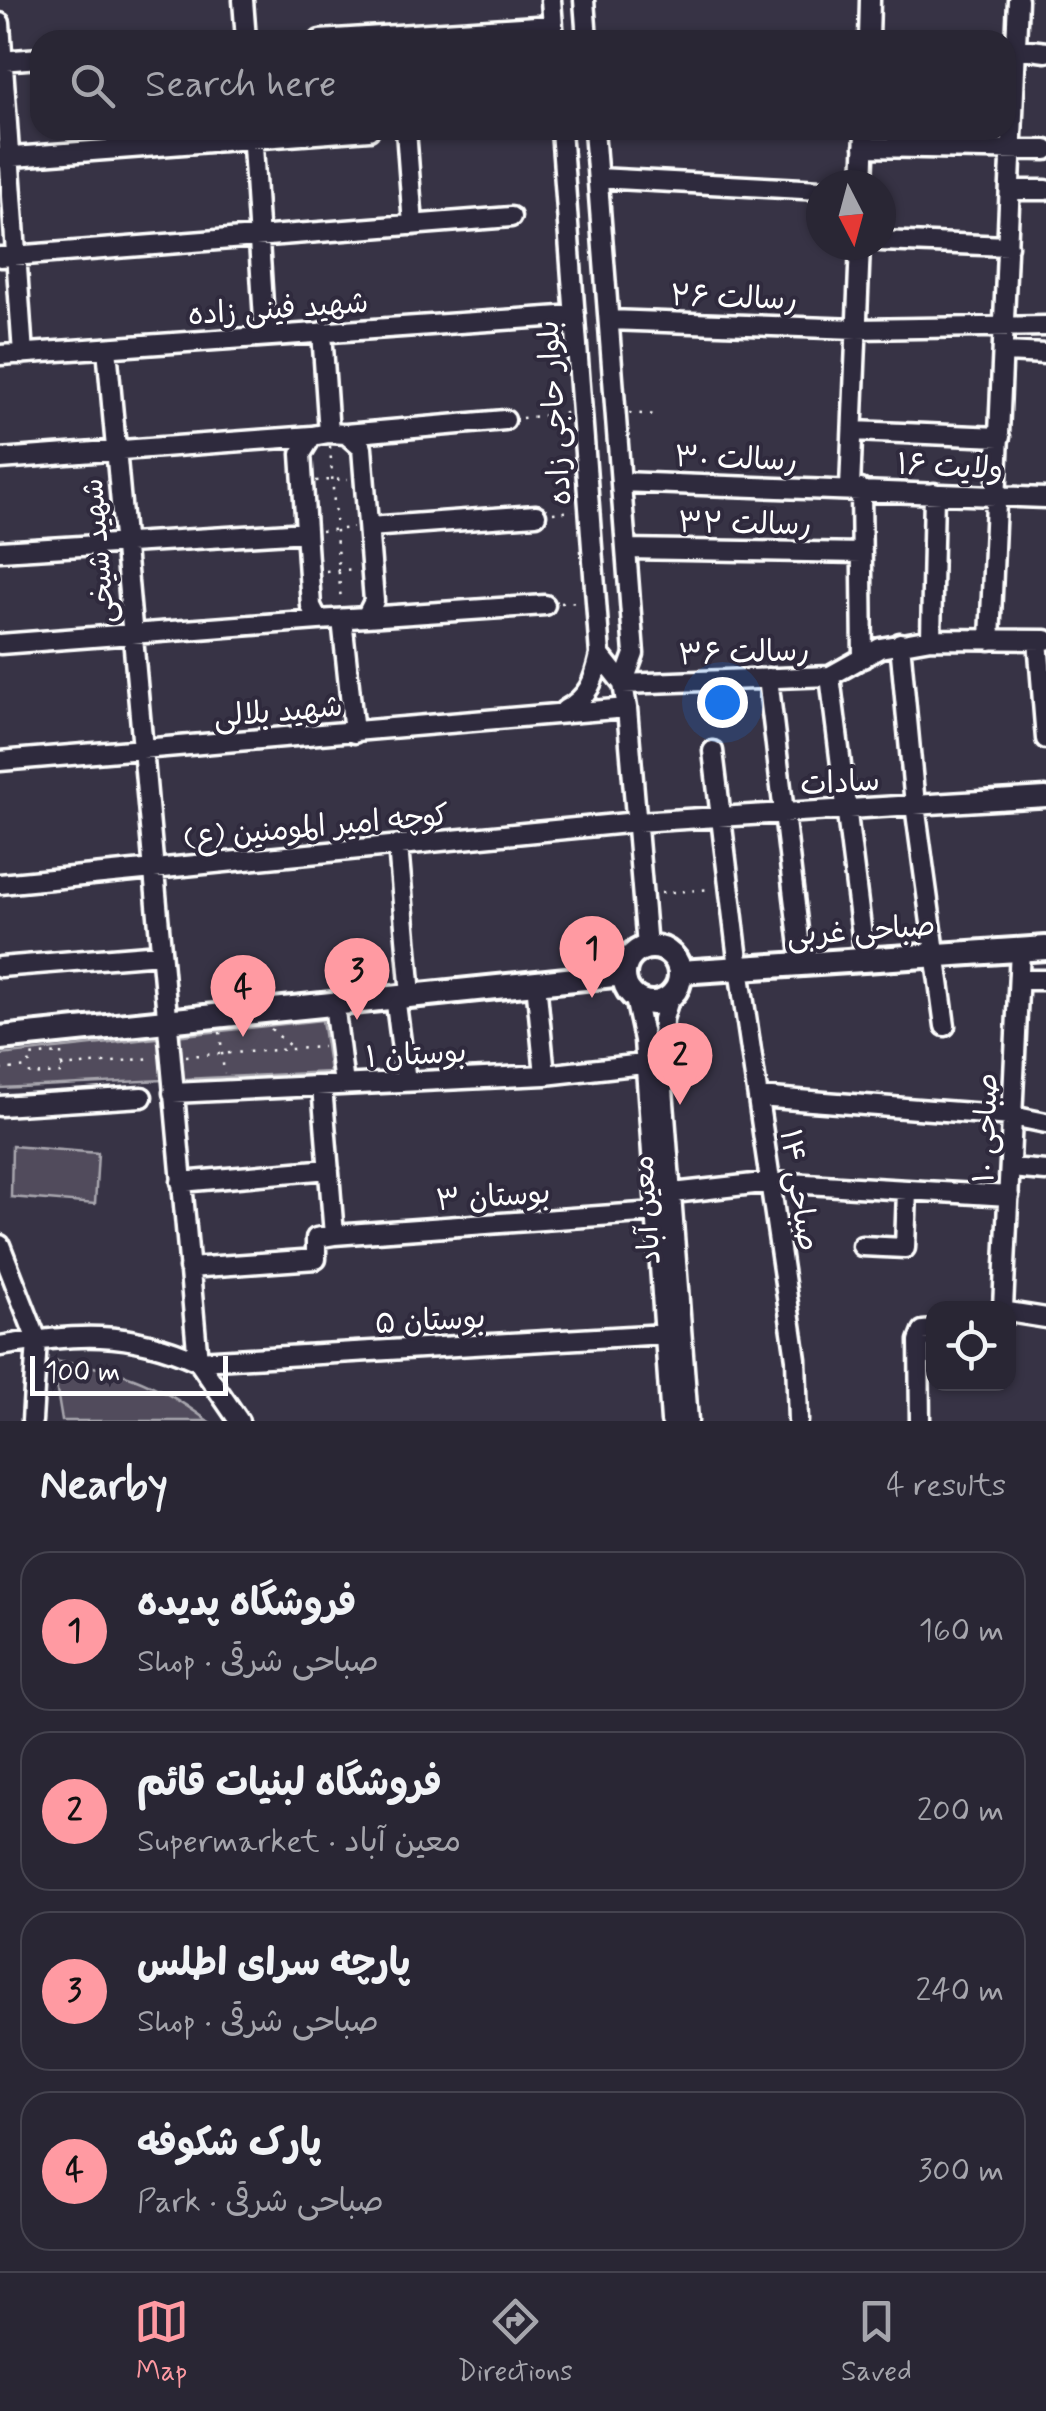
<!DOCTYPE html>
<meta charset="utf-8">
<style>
body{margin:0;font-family:Mynerve,"Playpen Sans Arabic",sans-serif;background:#312e3c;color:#f1f3f6}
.controls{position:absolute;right:30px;bottom:30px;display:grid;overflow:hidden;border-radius:20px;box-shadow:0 2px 8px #0004}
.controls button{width:90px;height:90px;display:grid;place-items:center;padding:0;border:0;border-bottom:2px solid #45434f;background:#292634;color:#f1f3f6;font:50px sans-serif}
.compass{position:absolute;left:806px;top:170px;width:90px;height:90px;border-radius:50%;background:#292634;box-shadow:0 2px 8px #0004;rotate:174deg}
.scale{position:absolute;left:30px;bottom:25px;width:198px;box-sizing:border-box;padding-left:10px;border:5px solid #fff;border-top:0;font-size:28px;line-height:35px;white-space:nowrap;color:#fff;-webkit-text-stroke:8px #2f2a3d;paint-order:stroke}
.you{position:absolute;left:722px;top:702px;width:35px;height:35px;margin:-25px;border:8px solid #fff;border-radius:50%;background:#1a73e8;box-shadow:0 0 0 15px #1a73e833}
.badge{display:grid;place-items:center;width:65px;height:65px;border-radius:50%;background:#ff9aa2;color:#111;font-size:32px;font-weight:700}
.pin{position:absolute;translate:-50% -82px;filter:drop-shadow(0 2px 5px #0008)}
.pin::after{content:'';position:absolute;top:52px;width:35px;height:30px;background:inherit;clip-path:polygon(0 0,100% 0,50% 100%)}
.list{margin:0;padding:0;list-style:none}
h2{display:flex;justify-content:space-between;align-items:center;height:130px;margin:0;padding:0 40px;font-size:42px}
h2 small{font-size:32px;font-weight:400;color:#a5a5ac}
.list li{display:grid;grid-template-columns:65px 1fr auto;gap:30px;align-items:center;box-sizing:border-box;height:160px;margin:0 20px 20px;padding:0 20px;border:2px solid #45434f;border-radius:30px}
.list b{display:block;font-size:38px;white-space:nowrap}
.list p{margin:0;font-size:32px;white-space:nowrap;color:#a5a5ac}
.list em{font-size:32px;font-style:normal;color:#a5a5ac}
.icon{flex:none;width:55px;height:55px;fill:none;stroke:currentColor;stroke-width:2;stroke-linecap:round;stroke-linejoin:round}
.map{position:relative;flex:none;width:1046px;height:1421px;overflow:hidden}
.search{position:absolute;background:#292634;box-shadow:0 2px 8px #0004;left:30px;right:30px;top:30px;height:110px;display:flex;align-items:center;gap:25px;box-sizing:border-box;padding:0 35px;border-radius:30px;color:#a5a5ac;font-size:38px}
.sheet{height:850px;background:#292634}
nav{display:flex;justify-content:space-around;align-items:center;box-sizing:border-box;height:140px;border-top:2px solid #45434f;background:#292634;font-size:28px;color:#a5a5ac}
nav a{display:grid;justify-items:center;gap:5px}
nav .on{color:#ff9aa2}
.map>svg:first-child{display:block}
.green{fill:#514c5c;stroke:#a8a6ae;stroke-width:2.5}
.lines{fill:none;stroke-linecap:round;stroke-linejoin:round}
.minor-casing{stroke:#fff;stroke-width:25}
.major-casing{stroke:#fff;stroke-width:30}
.path{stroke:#fff;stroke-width:2.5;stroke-dasharray:2.5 8;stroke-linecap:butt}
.minor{stroke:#2f2a3d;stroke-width:18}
.major{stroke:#2f2a3d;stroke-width:22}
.labels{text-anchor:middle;stroke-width:8;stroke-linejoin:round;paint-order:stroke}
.street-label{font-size:30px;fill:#fff;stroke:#2f2a3d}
</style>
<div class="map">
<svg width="1046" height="1421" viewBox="0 0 1046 1421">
<rect width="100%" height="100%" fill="#373345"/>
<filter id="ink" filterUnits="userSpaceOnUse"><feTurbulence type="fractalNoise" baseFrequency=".01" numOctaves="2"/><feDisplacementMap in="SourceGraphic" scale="20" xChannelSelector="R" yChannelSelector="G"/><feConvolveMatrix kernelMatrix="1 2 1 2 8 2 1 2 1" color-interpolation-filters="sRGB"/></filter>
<g filter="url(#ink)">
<path class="green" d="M322,1020L330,1072L0,1088V1055Z
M12,1146L98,1153L95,1204L11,1197Z
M52,1361C119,1368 153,1380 208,1421H62Z"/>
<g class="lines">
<defs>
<path id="minor" d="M243,0L246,40
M551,0L554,40
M584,0L587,40
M0,23L23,354
M320,40L552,25
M869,40L870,0
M1006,47L1046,52
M0,61L40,58
M252,130L265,336
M406,130L413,225
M561,130L600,655L623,684L627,708L647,947
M594,130L634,654L623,684
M864,147L1046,150
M0,158L369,130
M598,178L821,190
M863,185L865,130
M1011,190H1046
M881,241L1008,246
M0,257L511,217
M609,320L857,329L1046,326
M322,332L329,433
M107,348L198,1361L239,1421
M1003,352L1046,354
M0,355L575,315
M853,431L1000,437
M329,433L346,434L362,448L374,601L366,617L318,620L311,606L301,454L312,436Z
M346,434L505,420
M0,459L312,436
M621,482L1046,498
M850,488L860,245
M861,489L863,658
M369,527L536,515
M626,549L862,553
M0,551L306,532
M366,617L545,605
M342,619L354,733
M931,639L934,493
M990,640L1018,0
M1038,640L1046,739
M900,643L915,805L945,1026
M0,644L318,620
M830,676L865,960
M768,678L802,964
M623,684L830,676L880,648L931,639L1046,640
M565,710C589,697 594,681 600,655
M713,751L739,968L796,1359L798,1421
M0,761L627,708
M398,846L411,995
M0,884L637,822L1046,797
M0,967L160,954
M1019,980H1046
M536,982L545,1075
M395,996L406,1081
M670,996L663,1019L661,1062L688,1421
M635,998L644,1040L671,1421
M334,1003L344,1085
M173,1093L545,1075L661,1062
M758,1097L1012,1116L1046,1123
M0,1106L142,1097
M1010,1168L1046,1171
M181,1182L329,1169
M673,1193L772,1182L1009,1196
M334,1235L655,1212
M0,1245L37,1340L32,1421
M862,1246L905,1248L907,1190
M189,1268L316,1259V1238L334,1235L322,1086
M1003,1308L1020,950
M1008,1312L1046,1318
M0,1346C75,1334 127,1329 198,1361L665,1334
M920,1421L919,1341L923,1331L934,1330"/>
<path id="major" d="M624 975a28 28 0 1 1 56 0a28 28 0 1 1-56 0Z
M680,972L1046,948
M0,1038L624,974"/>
</defs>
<use href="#minor" class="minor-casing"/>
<use href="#major" class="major-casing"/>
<path class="path" d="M629,413L658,415
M522,418L567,413
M330,446L341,603
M316,481L348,479
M553,513L574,511
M321,531L353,528
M326,571L357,569
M561,603L578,602
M661,893L712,889
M271,1029L291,1047
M220,1032L224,1074
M61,1053L62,1073L30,1075L29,1056Z
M186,1056L323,1047
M61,1067L153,1058
M0,1070L28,1067"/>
<use href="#minor" class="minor"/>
<use href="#major" class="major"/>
</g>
</g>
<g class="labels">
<g class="street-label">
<text transform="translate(734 297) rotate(2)" y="10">رسالت ۲۶</text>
<text transform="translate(278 308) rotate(-4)" y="10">شهید فینی زاده</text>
<text transform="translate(554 413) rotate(-94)" y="10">بلوار حاجی زاده</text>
<text transform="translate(736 458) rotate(2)" y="10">رسالت ۳۰</text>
<text transform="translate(950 466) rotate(3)" y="10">ولایت ۱۶</text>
<text transform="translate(745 523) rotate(1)" y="10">رسالت ۳۲</text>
<text transform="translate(98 551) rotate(-95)" y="10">شهید شیخی</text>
<text transform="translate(744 652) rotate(-2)" y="10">رسالت ۳۶</text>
<text transform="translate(278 711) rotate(-5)" y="10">شهید بلالی</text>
<text transform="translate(840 782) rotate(-3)" y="10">سادات</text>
<text transform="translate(316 826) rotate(-5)" y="10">کوچه امیر المومنین (ع)</text>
<text transform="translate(861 930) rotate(-4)" y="10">صباحی غربی</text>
<text transform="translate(416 1054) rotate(-3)" y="10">بوستان ۱</text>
<text transform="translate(985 1128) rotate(-88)" y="10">صباحی ۱۰</text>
<text transform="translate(800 1190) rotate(81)" y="10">صباحی ۱۴</text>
<text transform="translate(493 1196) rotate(-4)" y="10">بوستان ۳</text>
<text transform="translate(646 1210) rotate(-94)" y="10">معین آباد</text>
<text transform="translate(430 1320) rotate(-3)" y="10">بوستان ۵</text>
</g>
</g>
</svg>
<div class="controls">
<button><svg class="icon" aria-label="locate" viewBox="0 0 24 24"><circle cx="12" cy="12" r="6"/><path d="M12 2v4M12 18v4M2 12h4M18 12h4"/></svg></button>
</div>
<svg class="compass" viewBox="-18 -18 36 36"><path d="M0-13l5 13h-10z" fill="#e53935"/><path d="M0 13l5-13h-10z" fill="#a5a5ac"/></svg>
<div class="scale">100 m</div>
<div class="you"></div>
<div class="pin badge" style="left:592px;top:998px">1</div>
<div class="pin badge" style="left:680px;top:1105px">2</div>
<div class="pin badge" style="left:357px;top:1020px">3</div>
<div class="pin badge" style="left:243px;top:1037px">4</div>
<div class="search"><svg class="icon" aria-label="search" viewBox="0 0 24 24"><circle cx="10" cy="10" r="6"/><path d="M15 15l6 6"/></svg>Search here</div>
</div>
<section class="sheet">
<h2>Nearby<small>4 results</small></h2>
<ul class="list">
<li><span class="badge">1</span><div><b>فروشگاه پدیده</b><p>Shop · صباحی شرقی</p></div><em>160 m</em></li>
<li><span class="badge">2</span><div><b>فروشگاه لبنیات قائم</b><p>Supermarket · معین آباد</p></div><em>200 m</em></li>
<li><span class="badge">3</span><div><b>پارچه سرای اطلس</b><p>Shop · صباحی شرقی</p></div><em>240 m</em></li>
<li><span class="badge">4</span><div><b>پارک شکوفه</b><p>Park · صباحی شرقی</p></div><em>300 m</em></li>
</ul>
</section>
<nav>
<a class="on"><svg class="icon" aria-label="map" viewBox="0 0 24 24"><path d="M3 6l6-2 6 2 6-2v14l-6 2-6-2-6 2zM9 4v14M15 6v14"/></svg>Map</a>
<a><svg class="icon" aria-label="directions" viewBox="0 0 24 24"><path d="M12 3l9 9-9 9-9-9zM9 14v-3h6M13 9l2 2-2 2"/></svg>Directions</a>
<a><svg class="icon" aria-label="saved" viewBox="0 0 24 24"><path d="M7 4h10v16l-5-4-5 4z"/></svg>Saved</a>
</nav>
